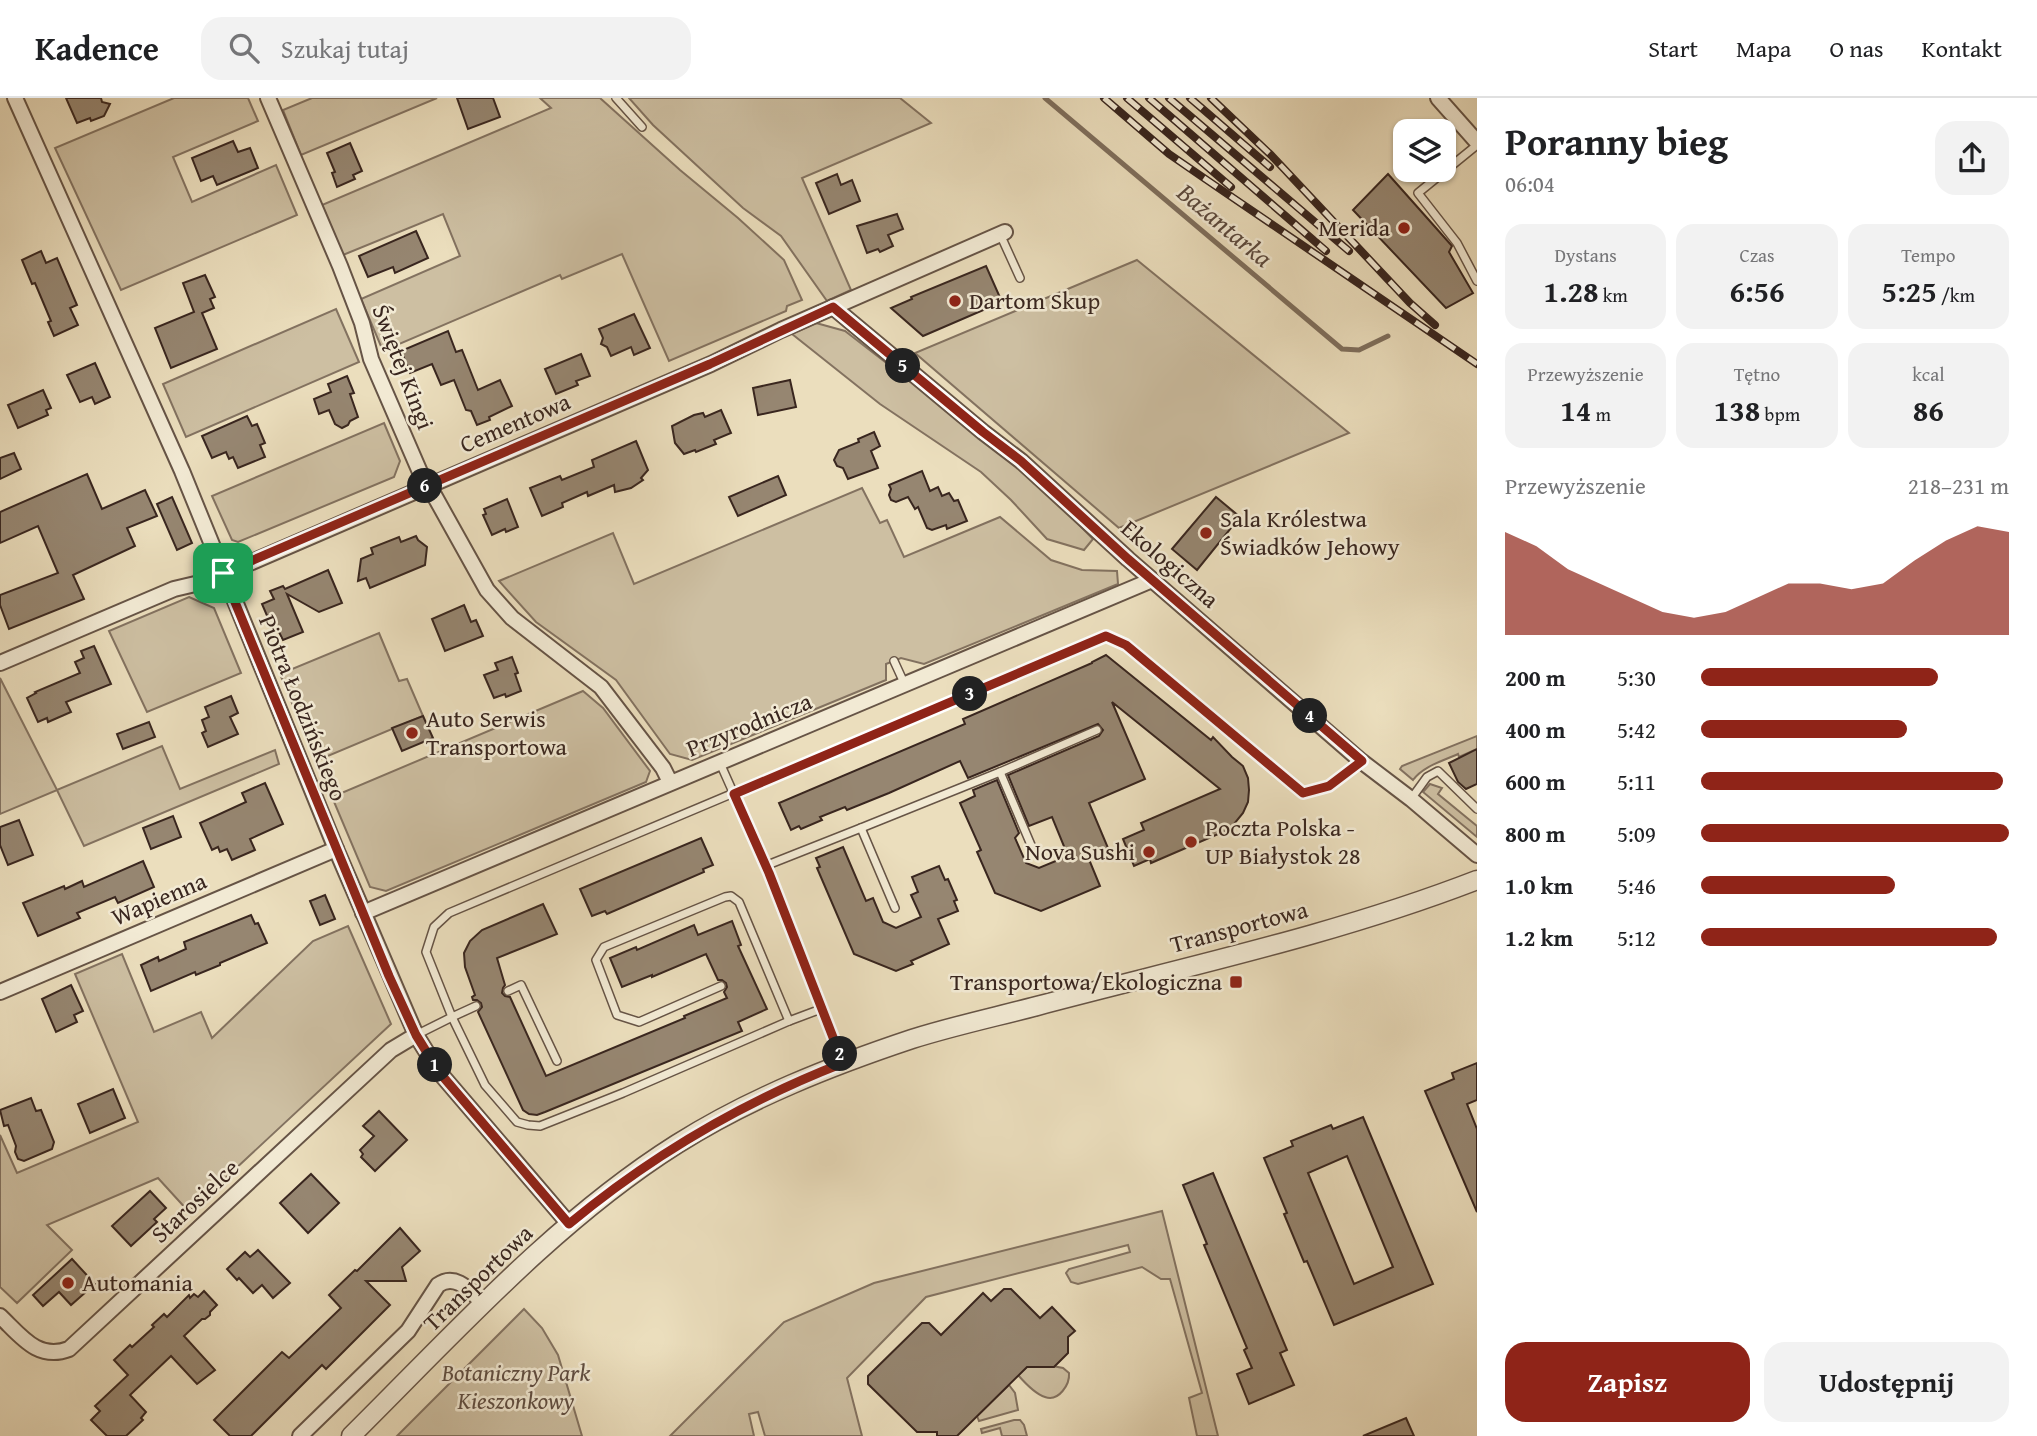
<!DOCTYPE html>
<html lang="pl">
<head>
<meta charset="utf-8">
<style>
	:root { --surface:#fff; --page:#f2f2f2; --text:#202124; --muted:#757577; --line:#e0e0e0; --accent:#8f2418 }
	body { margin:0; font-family:"Gentium Book Plus",serif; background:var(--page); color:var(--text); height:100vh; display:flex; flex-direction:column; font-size:26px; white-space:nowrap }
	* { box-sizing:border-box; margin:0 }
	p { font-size:23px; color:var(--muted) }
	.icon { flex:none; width:38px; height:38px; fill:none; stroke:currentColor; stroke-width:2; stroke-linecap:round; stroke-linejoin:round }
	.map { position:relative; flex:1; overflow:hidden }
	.details { display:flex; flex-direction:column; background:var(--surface); width:560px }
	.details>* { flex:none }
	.fabs { position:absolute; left:1393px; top:21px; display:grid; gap:14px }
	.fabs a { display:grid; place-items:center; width:63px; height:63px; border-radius:14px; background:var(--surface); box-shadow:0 2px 5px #0004; font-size:35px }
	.pin { position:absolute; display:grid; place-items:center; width:60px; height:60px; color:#fff; margin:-30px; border-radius:14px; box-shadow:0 4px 10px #0006 }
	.km { position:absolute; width:35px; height:35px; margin:-18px; border-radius:50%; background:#222; color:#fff; font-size:19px; line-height:35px; text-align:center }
	.round { display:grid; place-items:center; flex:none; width:74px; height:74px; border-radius:21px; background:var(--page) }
	.overview { display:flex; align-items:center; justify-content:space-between; height:119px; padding:0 28px }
	h1 { font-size:38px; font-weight:800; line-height:52px }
	.figures { display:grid; grid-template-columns:repeat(3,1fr); gap:10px; height:119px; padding:7px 28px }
	.figures div { display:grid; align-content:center; border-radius:18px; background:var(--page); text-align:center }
	.figures b { font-size:30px; font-weight:800 }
	.figures small { font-size:19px; font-weight:400 }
	.figures p { font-size:19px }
	.chart { height:196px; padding:14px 28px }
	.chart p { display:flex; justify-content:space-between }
	.chart svg { width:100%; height:126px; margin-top:7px; fill:var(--accent); opacity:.7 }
	.action { display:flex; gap:14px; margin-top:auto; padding:14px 28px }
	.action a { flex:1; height:80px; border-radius:21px; background:var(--accent); color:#fff; font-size:28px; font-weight:800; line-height:80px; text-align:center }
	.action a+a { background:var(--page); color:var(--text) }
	ul { padding:0 28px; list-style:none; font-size:23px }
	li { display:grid; grid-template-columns:112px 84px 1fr; align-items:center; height:52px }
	li i { height:18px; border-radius:9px; background:var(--accent) }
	header { display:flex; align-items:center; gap:42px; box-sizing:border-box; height:98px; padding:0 35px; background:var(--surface); border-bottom:2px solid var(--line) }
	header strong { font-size:33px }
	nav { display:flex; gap:38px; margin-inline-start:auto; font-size:24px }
	.search { width:490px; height:63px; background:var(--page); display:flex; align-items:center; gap:18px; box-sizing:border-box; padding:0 24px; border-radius:21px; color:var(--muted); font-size:26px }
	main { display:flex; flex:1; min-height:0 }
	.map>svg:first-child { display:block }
</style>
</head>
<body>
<header>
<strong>Kadence</strong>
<div class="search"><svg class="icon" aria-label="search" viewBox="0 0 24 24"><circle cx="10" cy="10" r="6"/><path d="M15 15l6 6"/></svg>Szukaj tutaj</div>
<nav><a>Start</a><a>Mapa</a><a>O nas</a><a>Kontakt</a></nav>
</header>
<main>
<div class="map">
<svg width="1477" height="1338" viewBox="0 0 1477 1338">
	<rect width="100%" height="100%" fill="#ebdebd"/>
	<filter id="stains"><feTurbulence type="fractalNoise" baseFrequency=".00286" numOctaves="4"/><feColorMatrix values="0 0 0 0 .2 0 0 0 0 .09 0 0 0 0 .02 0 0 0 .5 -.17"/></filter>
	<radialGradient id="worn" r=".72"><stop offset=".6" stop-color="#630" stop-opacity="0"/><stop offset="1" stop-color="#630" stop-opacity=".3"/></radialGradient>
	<g fill="#cdbfa2" stroke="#837260" stroke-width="2">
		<polygon points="174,0 248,0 258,23 173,59 192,104 276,67 297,117 121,192 55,50"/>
		<polygon points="312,0 437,0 301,57 283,12"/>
		<polygon points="540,0 600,0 680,72 738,120 784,162 802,202 787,208 786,213 669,263 622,156 562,181 560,177 383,253 361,201 460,158 443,116 343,157 322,107 551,10"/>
		<polygon points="629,0 900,0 931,25 802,80 851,192 827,203 781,138 743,110 653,27"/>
		<polygon points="1137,162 1349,335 1119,430 915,255"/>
		<polygon points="336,211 359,264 186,339 163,286"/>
		<polygon points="816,225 845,233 933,301 1042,389 1093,441 1084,452 1047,441 1011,402 981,374 880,306 792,236"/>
		<polygon points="384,325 400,363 394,379 238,444 232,442 212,398"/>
		<polygon points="862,390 880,425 887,422 904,459 1000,419 1051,462 1082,472 1117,473 1118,486 924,566 901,560 886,566 886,582 692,662 670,656 616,582 536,524 499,483 613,435 634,486"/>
		<polygon points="189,499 214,510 241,575 147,614 109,533"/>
		<polygon points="379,535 399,583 407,581 423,618 316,663 280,576"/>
		<polygon points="0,580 57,692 162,648 180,691 275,652 279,666 84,748 57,692 0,716"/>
		<polygon points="583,593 603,610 650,673 646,684 386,793 370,789 332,699"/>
		<path d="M1477,638v13l-18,8 -1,-3c-15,7 -35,12 -45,26l-13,-11 2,-3z"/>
		<polygon points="1430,686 1442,690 1438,696 1477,728 1477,739 1423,694"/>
		<polygon points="348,828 391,926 189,1114 158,1080 47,1127 72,1152 17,1205 0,1189 0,1037 17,1075 138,1024 75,876 122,856 154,934 201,914 212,940 313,843"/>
		<polygon points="1162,1113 1218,1338 1197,1338 1189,1300 1202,1295 1170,1181 1161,1181 1142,1169 1078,1186 1071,1184 1066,1175 1069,1171 1130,1154 1128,1147 926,1199 847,1280 862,1338 765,1338 758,1314 749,1316 754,1338 670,1338 784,1224 874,1185"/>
		<polygon points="524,1211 542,1230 558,1257 582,1338 397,1338"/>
		<path d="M1032,1264l31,6 6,5c1,11 -10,29 -24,24 -10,-3 -20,-14 -27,-22z"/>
		<polygon points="1009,1287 1015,1295 1018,1312 979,1323 977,1318"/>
		<polygon points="1014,1322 1020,1322 1024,1327 1027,1338 1002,1338 1000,1330 982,1335 981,1331"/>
	</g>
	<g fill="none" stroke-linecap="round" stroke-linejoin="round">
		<polyline stroke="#7f6f5d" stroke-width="5" points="1045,0 1342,251 1359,252 1388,238"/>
	</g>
	<g fill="#968671" stroke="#39261f" stroke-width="2" fill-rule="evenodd">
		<polygon points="66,0 101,0 102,4 110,6 104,18 91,23 90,20 77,25"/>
		<polygon points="457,0 493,0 500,19 468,31"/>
		<polygon points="233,43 238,54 250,50 258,70 217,87 213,78 201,83 192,60"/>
		<polygon points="350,45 362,73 353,77 355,81 337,89 332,75 335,74 327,55"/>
		<polygon points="837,76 841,87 852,82 860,103 829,116 816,85"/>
		<polygon points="1388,76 1452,148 1449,154 1473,195 1446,210 1353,112"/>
		<polygon points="897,116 903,131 888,137 893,148 880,154 878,151 867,155 857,128"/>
		<polygon points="416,133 428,160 395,175 393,169 368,179 359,158"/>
		<polygon points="41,153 46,165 57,160 77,207 70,210 78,227 54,238 48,224 51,223 35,185 32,186 22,162"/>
		<polygon points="986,168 1002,204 923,238 891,210 912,201 911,199"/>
		<polygon points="205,177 215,199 210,201 214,210 202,215 217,251 171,270 155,230 194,214 183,185"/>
		<polygon points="634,216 650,250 634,257 631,249 611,258 607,249 601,246 603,240 599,231"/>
		<polygon points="448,233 456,254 462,252 478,292 500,282 512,308 489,319 490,322 477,327 471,313 466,312 454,282 441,287 432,266 410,275 401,253"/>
		<polygon points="581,256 590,278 576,283 578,287 556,296 545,271"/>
		<polygon points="95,265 110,299 95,306 92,299 80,304 67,277"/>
		<polygon points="347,278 354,295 350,296 358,319 350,323 348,327 342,330 335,326 329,312 319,316 314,301 331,294 328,286"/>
		<polygon points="790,282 796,309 758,317 753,290"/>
		<polygon points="43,292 51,310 46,312 48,317 18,330 8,307"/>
		<polygon points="721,312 731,335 714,342 716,346 696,354 695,352 684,356 675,345 672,328 694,317 703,315 705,319"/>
		<polygon points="247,318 252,328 257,326 265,345 260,347 265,359 238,370 233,359 229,361 226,354 212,360 202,338"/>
		<polygon points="874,334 880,348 871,353 878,370 848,381 843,370 837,368 834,362 839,352 859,344 858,341"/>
		<polygon points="636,343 648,372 641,380 643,382 631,390 615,394 614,387 588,398 587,394 562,405 563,409 542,418 530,390 560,378 562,382 594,369 592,362"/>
		<polygon points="14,355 21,371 0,381 0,360"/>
		<polygon points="922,373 930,393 938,389 942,398 949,395 954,403 958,402 967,423 947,431 946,427 932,432 927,430 918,409 915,411 908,399 896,404 891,402 889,397 891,391 889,387"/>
		<polygon points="87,376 102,411 145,392 157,418 127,430 135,448 73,477 84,501 9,531 0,507 0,497 58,475 38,428 0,445 0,414"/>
		<polygon points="778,378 786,397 738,418 729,399"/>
		<polygon points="172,399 192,445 177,452 157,406"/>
		<polygon points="1216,399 1240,419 1197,472 1172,451"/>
		<polygon points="507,401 518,429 506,434 505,431 492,437 483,417 486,416 484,411"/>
		<polygon points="416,438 418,442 427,449 425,467 370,490 366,480 358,483 361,461 373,456 371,450 399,439 401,444"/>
		<polygon points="328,472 342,505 319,514 287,496 303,534 283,542 278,532 274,534 262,506 274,501 270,493 283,488 285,491"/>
		<polygon points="464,507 471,524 476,522 483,538 445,553 432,521"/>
		<polygon points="94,548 111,586 66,604 71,614 48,624 47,620 38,624 27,600 36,595 35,594 80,575 75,564 84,560 81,553"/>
		<polygon points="1106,557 1211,642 1213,639 1232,659 1243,668 1248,680 1249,692 1248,704 1243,715 1230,731 1151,765 1150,761 1134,768 1123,741 1144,732 1141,725 1220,691 1112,604 1145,681 1089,705 1108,750 1088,759 1100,788 1041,813 995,795 977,754 981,752 960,705 975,698 973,692 997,682 1019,735 1015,740 1026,765 1039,770 1068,758 1052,719 1029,728 1008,677 1099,638 1103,632 1098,626 968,680 960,663 889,695 847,712 845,709 820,719 822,722 801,731 799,728 791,732 779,705 965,626 963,621 1092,565 1092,564"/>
		<polygon points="512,559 518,575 515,576 521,593 506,599 505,596 494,600 484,577 498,572 495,565"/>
		<polygon points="231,598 238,615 230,619 238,636 208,649 202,635 206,633 202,622 209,619 205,609"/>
		<polygon points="423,618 433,640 402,653 392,630"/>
		<polygon points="149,624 155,639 123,651 117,636"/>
		<polygon points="1477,651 1477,686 1466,691 1458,684 1449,665"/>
		<polygon points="265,685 283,726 250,741 255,752 232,762 227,751 220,754 218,749 212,752 200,725 246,704 242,695"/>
		<polygon points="173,718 181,739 151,751 143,730"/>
		<polygon points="19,722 33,757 8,767 0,747 0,729"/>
		<polygon points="701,740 713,767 703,771 704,774 607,816 605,813 592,818 580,791"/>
		<polygon points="843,749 866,803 873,800 883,824 896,830 921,819 911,797 918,794 912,779 939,768 945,782 948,781 957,802 954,803 958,813 938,821 949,846 911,863 913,866 896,873 854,856 817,770 820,769 816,760"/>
		<polygon points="143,763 154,789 118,805 115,799 77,815 80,820 38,838 23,805 64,788 65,791 82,783 84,789"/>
		<polygon points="325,797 335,821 320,827 310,803"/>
		<polygon points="543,806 557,836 497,860 505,887 503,890 502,895 505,898 510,899 546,978 685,920 684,918 727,900 724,894 727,889 726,885 722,882 718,882 706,856 652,879 652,877 622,889 610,860 636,849 637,852 694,827 698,837 732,823 741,847 738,848 767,911 738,924 742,933 545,1014 537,1017 529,1016 523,1012 478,914 482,909 481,905 477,902 473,902 472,899 475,897 465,869 464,855 470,843 482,832"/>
		<polygon points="251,817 255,826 258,825 267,845 220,865 220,867 196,877 195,874 151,893 141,867 158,859 159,863 186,851 184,844"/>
		<polygon points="71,887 83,913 74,917 77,924 56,934 42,901"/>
		<polygon points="1477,965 1477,1002 1467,1006 1477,1031 1477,1114 1425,993 1454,981 1452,975"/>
		<polygon points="113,991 125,1020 90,1035 78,1006"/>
		<polygon points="31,1000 36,1013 41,1012 54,1044 52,1051 24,1063 18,1061 15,1054 16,1048 8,1027 4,1028 0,1012"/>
		<polygon points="379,1013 407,1042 375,1073 361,1059 363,1056 360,1052 374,1038 363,1028"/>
		<path d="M1363,1019l70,167 -99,41 -27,-64 -3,1 -20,-48 3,-1 -23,-55 29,-12 -2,-5 40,-16 2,4zM1347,1058l46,111 -39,17 -46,-111z"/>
		<polygon points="1213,1075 1287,1252 1280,1255 1294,1287 1249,1306 1237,1276 1252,1270 1244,1252 1247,1250 1204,1147 1207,1146 1183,1087"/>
		<polygon points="311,1076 339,1105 308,1135 280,1105"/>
		<polygon points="150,1093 166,1110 154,1121 157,1124 131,1148 112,1128"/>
		<polygon points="400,1130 420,1153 402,1169 406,1183 366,1183 390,1207 326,1271 322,1267 251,1338 230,1338 214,1322 282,1254 289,1260 341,1210 329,1197 355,1172 357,1173"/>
		<polygon points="258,1152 290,1185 273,1200 262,1187 253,1195 239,1180 237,1182 227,1171 245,1154 250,1159"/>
		<polygon points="72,1161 95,1186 71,1207 59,1194 43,1208 33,1197"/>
		<polygon points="1004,1191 1011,1191 1040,1220 1052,1209 1075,1233 1068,1239 1068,1255 1054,1269 1027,1269 957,1338 937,1338 937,1334 917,1334 868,1286 868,1278 922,1225 929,1225 941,1237 983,1195 991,1203"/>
		<polygon points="204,1193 217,1207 210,1214 210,1217 205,1221 202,1221 184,1238 215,1272 197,1286 171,1258 130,1297 146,1314 141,1320 143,1322 126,1338 107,1338 91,1322 100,1313 95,1308 128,1277 114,1262 130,1247 132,1249 154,1229 152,1227 164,1216 167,1219 189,1197 190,1200 194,1196 198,1199"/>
		<polygon points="1406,1320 1414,1338 1363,1338"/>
	</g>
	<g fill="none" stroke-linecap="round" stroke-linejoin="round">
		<defs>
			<g id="service">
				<polyline points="616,0 642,29"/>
				<polyline points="1477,47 1418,95 1457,145 1477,183"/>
				<polyline points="1000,136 1020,180"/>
				<polyline points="894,563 905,587"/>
				<polyline points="720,665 769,775 843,964"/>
				<polyline points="1000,674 1097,632"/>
				<polyline points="1411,701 1427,679 1438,673 1477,711"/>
				<polyline points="861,730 1000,674 1031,747"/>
				<polyline points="765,768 861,730 895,810"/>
				<polyline points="721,888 639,924 617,917 596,862 604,849 725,799 731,798 739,804 789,923 821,911"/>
				<polyline points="508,893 521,887 557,963"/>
				<polyline points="476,908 452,919 485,987 517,1024 528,1027 540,1028 623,995 789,923"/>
				<polyline points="416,937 452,919 426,854 434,829 449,815 1106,538 1127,546 1303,695 1329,688 1361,663"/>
			</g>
			<g id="minor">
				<polyline points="15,0 182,373 336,751 416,937 439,974 569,1126"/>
				<polyline points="268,0 340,168 362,225 371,261 426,388 434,397 487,492 512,520 601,589 663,670 670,684"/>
				<polyline points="1438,0 1477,44"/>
				<polyline points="833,209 983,334 1021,363 1128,461 1361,663 1411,701 1477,757"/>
				<polyline points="0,565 174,491 208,483 711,266 781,232 1005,134"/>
				<polyline points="363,815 1152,482"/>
				<polyline points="0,894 336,751"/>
				<path d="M0,1218c21,20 38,45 69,33l322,-299 25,-15"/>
				<path d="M300,1338l108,-105 30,-46c18,-13 33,7 46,19"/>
			</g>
			<path id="tertiary" d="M351,1338c102,-101 204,-215 326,-292 73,-46 154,-78 235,-105 41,-13 83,-22 125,-33 147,-39 298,-71 440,-126"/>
		</defs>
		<use href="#service" stroke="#665446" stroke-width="10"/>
		<use href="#minor" stroke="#665446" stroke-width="18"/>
		<use href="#tertiary" stroke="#665446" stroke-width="21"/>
		<use href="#service" stroke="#f2ead4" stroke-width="7"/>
		<use href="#minor" stroke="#f2ead4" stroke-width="14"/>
		<use href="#tertiary" stroke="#f2ead4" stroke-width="18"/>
		<defs>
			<g id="rail">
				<polyline points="1104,0 1169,56 1201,78 1477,266"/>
				<polyline points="1127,0 1231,89"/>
				<polyline points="1149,0 1326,153"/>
				<polyline points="1169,0 1349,153"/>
				<polyline points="1190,0 1270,69"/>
				<polyline points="1211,0 1271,57 1410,205 1435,227"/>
			</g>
		</defs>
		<use href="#rail" stroke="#39261f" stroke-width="8"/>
		<use href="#rail" stroke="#f2ead4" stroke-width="5" stroke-dasharray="16" stroke-linecap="butt"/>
	</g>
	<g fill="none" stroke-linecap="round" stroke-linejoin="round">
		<defs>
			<path id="route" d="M833,209l150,125 38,29 107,98 234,202 -33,25 -26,7 -177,-148 -20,-9 -372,158 35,79 74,190c-100,39 -191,92 -274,161l-130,-152 -23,-37 -27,-59 -166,-403 487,-209z"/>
		</defs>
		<use href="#route" stroke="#fff" stroke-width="14"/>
		<use href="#route" stroke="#8f2418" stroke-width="9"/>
	</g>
	<g fill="#8f2418" stroke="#f2ead4" stroke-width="2.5">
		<circle cx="1404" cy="130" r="7"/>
		<circle cx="955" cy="203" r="7"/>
		<circle cx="1206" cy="435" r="7"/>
		<circle cx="412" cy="635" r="7"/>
		<circle cx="1191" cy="744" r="7"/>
		<circle cx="1149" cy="754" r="7"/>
		<rect x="1229" y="877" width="14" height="14" rx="3.5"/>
		<circle cx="68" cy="1185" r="7"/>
	</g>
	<g text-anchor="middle" stroke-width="5" stroke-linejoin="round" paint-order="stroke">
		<g font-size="24" fill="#39261f" stroke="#f2ead4" text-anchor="start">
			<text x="1390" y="138" text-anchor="end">Merida</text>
			<text x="969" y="211">Dartom Skup</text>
			<text x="1220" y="429">Sala Królestwa<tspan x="1220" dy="28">Świadków Jehowy</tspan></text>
			<text x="426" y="629">Auto Serwis<tspan x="426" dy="28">Transportowa</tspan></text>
			<text x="1205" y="738">Poczta Polska -<tspan x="1205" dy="28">UP Białystok 28</tspan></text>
			<text x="1135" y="762" text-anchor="end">Nova Sushi</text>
			<text x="1222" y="892" text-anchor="end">Transportowa/Ekologiczna</text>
			<text x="82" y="1193">Automania</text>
		</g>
		<g font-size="24" fill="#39261f" stroke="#f2ead4">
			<text transform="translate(403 269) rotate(69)" y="8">Świętej Kingi</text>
			<text transform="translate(515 325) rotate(-23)" y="8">Cementowa</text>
			<text transform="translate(1170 466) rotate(41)" y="8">Ekologiczna</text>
			<text transform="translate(303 610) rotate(68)" y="8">Piotra Łodzińskiego</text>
			<text transform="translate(749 627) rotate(-22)" y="8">Przyrodnicza</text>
			<text transform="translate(159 801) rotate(-23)" y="8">Wapienna</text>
			<text transform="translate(1239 829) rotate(-15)" y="8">Transportowa</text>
			<text transform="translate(195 1103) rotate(-43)" y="8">Starosielce</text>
			<text transform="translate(478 1180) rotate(-44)" y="8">Transportowa</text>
		</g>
		<g font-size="24" font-style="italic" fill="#5e4c40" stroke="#f2ead4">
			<text x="516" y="1283">Botaniczny Park<tspan x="516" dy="28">Kieszonkowy</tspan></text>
		</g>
		<g font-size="26" font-style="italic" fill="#5c4a3e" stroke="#f2ead4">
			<text transform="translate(1225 127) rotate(40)" y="9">Bażantarka</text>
		</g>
	</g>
	<rect width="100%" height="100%" filter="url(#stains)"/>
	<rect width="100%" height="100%" fill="url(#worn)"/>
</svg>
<div class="fabs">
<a><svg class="icon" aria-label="layers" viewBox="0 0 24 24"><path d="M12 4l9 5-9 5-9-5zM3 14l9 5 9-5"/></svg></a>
</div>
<div class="pin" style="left:223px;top:475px;background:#1e9e55"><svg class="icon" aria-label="arrive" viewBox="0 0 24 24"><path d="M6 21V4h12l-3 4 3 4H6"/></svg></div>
<b class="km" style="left:435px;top:967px">1</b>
<b class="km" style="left:840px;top:956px">2</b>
<b class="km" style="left:970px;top:596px">3</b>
<b class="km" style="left:1310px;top:618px">4</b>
<b class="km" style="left:903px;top:268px">5</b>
<b class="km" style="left:425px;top:388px">6</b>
</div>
<section class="details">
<div class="overview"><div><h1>Poranny bieg</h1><p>06:04</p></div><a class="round"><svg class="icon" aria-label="share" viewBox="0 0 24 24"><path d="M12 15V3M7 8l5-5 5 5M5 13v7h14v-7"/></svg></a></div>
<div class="figures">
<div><p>Dystans</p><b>1.28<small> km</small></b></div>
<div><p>Czas</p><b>6:56</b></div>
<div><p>Tempo</p><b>5:25<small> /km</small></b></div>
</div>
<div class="figures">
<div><p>Przewyższenie</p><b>14<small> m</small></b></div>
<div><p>Tętno</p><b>138<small> bpm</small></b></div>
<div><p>kcal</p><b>86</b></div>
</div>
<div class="chart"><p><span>Przewyższenie</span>218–231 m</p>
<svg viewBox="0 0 160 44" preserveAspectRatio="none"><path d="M0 44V8L10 13L20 21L30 26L40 31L50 36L60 38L70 36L80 31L90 26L100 26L110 28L120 26L130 18L140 11L150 6L160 8V44z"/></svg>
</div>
<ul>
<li><b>200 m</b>5:30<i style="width:77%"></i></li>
<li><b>400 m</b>5:42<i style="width:67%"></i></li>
<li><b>600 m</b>5:11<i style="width:98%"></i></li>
<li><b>800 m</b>5:09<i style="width:100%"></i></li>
<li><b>1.0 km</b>5:46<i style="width:63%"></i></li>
<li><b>1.2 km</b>5:12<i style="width:96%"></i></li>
</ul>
<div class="action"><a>Zapisz</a><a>Udostępnij</a></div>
</section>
</main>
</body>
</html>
